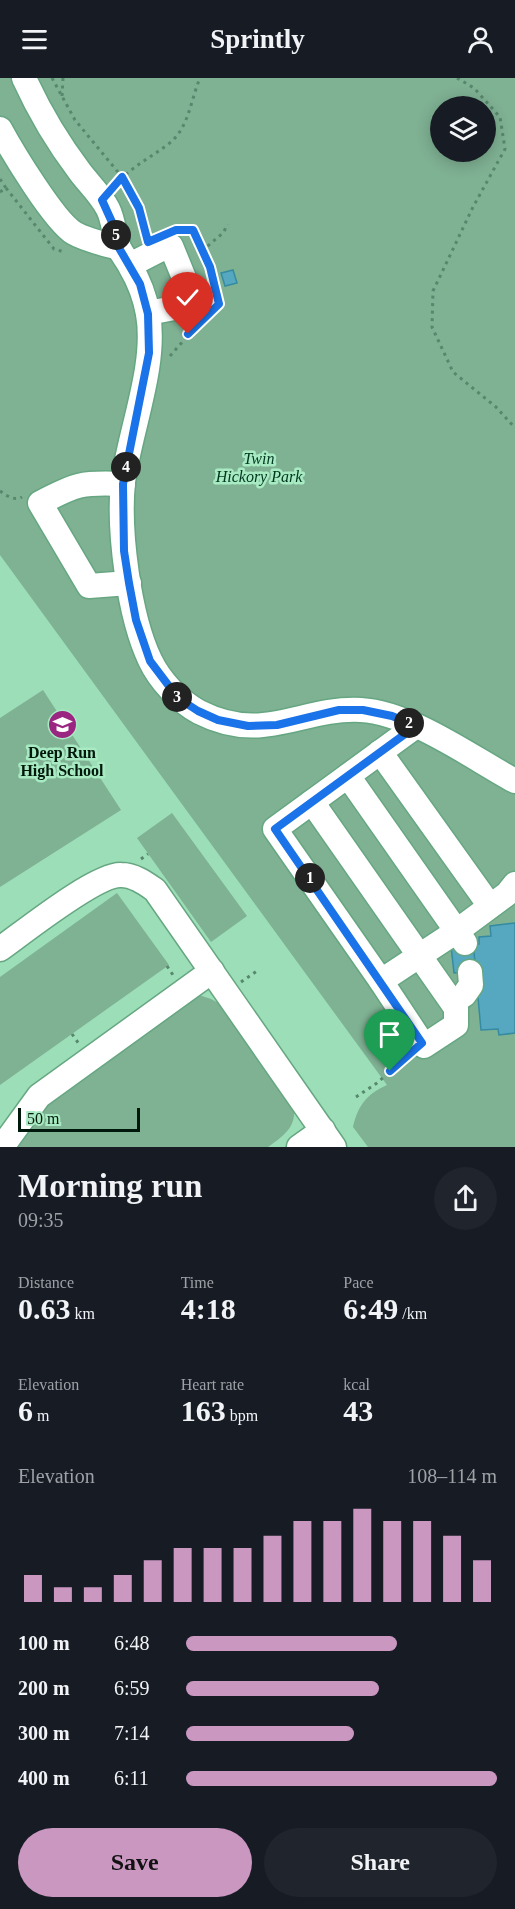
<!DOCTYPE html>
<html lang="en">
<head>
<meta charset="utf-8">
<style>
	:root { --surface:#171b24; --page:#20242c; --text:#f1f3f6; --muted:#9ea1a6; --accent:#ca97c1 }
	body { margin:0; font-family:Georgia,serif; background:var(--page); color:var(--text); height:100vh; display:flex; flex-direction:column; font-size:22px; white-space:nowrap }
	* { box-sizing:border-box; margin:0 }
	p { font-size:20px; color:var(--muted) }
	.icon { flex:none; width:33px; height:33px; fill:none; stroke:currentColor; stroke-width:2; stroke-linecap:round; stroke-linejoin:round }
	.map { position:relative; height:1069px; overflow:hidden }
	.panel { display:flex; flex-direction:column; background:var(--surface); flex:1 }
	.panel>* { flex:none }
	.fabs { position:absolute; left:430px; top:18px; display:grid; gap:12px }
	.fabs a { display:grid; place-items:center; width:66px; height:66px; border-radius:50%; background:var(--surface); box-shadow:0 3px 15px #0003; font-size:30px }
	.scale { position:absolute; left:18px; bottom:15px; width:122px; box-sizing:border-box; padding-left:6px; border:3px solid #00180b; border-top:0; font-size:16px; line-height:21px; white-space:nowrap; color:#00180b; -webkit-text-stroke:4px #a8ebc3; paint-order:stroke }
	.pin { position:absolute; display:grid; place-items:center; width:51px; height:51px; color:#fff; margin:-62px -26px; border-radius:50% 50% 50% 0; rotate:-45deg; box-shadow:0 0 6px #0007 }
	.pin .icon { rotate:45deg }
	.km { position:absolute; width:30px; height:30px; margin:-15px; border-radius:50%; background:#222; color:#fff; font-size:16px; line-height:30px; text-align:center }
	.round { display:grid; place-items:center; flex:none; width:63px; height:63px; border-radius:32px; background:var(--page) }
	.head { display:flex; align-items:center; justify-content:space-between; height:102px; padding:0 18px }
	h1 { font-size:33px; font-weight:600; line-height:45px }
	.figures { display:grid; grid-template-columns:repeat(3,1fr); gap:9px; height:102px; padding:6px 18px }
	.figures div { display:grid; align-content:center }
	.figures b { font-size:30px; font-weight:600 }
	.figures small { font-size:16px; font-weight:400 }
	.figures p { font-size:16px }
	.chart { height:168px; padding:12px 18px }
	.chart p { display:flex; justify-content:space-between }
	.chart svg { width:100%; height:108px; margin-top:6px; stroke:var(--accent); stroke-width:6 }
	.primary-button { display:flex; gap:12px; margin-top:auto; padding:12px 18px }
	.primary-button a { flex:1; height:69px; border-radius:36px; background:var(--accent); color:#111; font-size:24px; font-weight:600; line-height:69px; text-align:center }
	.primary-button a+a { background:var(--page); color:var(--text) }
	ul { padding:0 18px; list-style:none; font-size:20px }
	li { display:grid; grid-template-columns:96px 72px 1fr; align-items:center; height:45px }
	li i { height:15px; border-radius:8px; background:var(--accent) }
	header { display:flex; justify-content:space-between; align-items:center; height:78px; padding:0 18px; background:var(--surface); font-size:27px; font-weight:600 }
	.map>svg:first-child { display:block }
</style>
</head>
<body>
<header><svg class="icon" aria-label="menu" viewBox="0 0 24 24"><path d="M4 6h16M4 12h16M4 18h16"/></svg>Sprintly<svg class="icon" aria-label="person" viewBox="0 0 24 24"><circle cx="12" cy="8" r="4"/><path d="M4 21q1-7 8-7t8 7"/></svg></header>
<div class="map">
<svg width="515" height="1069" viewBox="0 0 515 1069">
	<rect width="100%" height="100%" fill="#9bdeb7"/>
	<g fill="#7fb193" fill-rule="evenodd">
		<path d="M0,0h515v1069h-147l-15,-20c5,-22 14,-33 34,-42l-387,-530zM441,28h45v46h-45z"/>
		<polygon points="43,612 121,732 0,809 0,640"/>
		<polygon points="172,735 247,838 211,864 137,760"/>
		<polygon points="117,815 169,887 0,1007 0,899"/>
		<path d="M199,917l12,4 11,6 72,103c2,20 -11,28 -26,39h-258l27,-39z"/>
	</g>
	<g fill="#55a8bf" stroke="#358ba1" stroke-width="1.5">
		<polygon points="233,192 237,205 225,208 221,195"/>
		<polygon points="515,845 515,955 499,957 498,951 481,952 473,866 479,866 479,859 491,858 490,848"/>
		<polygon points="473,866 476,893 454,895 451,868"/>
	</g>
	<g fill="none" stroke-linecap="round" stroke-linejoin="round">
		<defs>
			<g id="minor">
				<path d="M24,0c15,33 34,65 56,94 9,12 21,23 28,37 6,12 6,27 11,39 3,6 8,12 11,18 9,15 15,31 18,48 9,51 -18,116 -25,168 -5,49 6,134 27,178 10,21 29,41 49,52 65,33 101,-5 162,-2 50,3 110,47 154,71"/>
				<path d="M0,51c12,22 54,92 74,104 12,7 30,11 45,15"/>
				<polyline points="130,187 165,169 171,168 191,217 190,227 148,235"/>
				<path d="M123,406c-41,-2 -47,0 -83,19l49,83 40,-3"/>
				<polyline points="416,648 275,751 381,903 457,853 507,816 515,806"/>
				<polyline points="380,674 490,828"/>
				<polyline points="348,698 465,865"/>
				<polyline points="312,724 456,930 456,947 424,968 381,903"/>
				<path d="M0,871c24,-17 96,-75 121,-74 13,0 24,8 34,15l179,257"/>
				<polyline points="453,924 464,917 471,907 470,894"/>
				<polyline points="2,1069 39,1018 212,893"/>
				<polyline points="299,1069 323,1052"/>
			</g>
		</defs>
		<use href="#minor" stroke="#66a782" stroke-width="27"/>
		<g stroke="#57876c" stroke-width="3" stroke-dasharray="3 4.5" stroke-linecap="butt">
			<polyline points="52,0 75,42 122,99 139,130 147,158"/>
			<polyline points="457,0 474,10 500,39 505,71 473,129 433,213 432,249 453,294 496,329 515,350"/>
			<polyline points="62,18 63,0"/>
			<polyline points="0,101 6,110 0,114"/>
			<path d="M115,107c17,-19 37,-28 56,-43 18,-16 20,-43 29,-64"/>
			<polyline points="6,110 54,171 64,174"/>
			<polyline points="182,151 193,152 210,189 219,226 208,237"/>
			<polyline points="202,173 224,154 227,146"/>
			<polyline points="170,278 199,245"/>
			<path d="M0,413c7,5 14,10 22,6"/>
			<polyline points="141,781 148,776"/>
			<polyline points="167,888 173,897"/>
			<polyline points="241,904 257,893"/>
			<polyline points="72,956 79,966"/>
			<polyline points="356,1019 377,1005 408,977"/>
		</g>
		<use href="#minor" stroke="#fff" stroke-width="24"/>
	</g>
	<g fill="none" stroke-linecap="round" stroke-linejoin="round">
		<defs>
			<polyline id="route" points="188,256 219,226 210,189 193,152 176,152 148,164 139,130 122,99 102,122 116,153 119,170 140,206 148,236 149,275 123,406 124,473 129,505 136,542 150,583 178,620 198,633 218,642 248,648 277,647 339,632 363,632 392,638 416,648 275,751 422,965 390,993"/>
		</defs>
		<use href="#route" stroke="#fff" stroke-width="12"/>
		<use href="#route" stroke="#1a73e8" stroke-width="8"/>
	</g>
	<defs>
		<symbol id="school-disc" viewBox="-11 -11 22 22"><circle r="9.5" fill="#9a2681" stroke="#a8ebc3"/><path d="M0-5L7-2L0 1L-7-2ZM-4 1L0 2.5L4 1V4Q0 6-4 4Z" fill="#fff"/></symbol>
	</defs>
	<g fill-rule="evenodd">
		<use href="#school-disc" x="46" y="630" width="33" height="33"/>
	</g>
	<g text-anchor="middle" stroke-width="5" stroke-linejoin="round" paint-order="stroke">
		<g font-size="16" font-style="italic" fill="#00361e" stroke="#a8ebc3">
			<text x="259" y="386">Twin<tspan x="259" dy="18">Hickory Park</tspan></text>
		</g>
		<g font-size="16" font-weight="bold" fill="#00180b" stroke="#a8ebc3">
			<text x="62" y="680">Deep Run<tspan x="62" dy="18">High School</tspan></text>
		</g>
	</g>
</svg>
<div class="fabs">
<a><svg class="icon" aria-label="layers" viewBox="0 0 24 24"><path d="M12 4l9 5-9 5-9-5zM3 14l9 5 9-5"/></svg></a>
</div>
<div class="scale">50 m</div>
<div class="pin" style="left:390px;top:993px;background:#1e9e55"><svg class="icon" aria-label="arrive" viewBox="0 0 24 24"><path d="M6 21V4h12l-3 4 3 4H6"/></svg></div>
<div class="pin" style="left:188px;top:256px;background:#d93025"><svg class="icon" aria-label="check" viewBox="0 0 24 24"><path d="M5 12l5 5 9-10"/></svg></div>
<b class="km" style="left:310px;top:800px">1</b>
<b class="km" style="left:409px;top:645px">2</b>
<b class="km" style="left:177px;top:619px">3</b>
<b class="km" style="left:126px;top:389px">4</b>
<b class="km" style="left:116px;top:157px">5</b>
</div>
<section class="panel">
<div class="head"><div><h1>Morning run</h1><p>09:35</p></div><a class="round"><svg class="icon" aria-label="share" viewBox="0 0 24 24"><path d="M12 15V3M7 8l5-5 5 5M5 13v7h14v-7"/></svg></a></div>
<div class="figures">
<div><p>Distance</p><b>0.63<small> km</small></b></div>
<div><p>Time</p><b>4:18</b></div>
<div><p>Pace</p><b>6:49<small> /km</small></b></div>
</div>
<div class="figures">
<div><p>Elevation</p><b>6<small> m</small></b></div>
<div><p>Heart rate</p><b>163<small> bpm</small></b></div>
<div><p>kcal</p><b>43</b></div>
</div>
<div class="chart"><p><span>Elevation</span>108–114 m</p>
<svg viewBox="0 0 160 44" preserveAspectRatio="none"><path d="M5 44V33M15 44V38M25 44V38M35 44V33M45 44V27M55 44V22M65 44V22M75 44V22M85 44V17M95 44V11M105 44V11M115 44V6M125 44V11M135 44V11M145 44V17M155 44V27"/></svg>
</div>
<ul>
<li><b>100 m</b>6:48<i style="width:68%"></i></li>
<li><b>200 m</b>6:59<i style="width:62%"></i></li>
<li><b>300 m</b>7:14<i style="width:54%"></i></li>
<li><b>400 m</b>6:11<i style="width:100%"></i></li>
</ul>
<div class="primary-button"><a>Save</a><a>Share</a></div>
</section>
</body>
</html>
